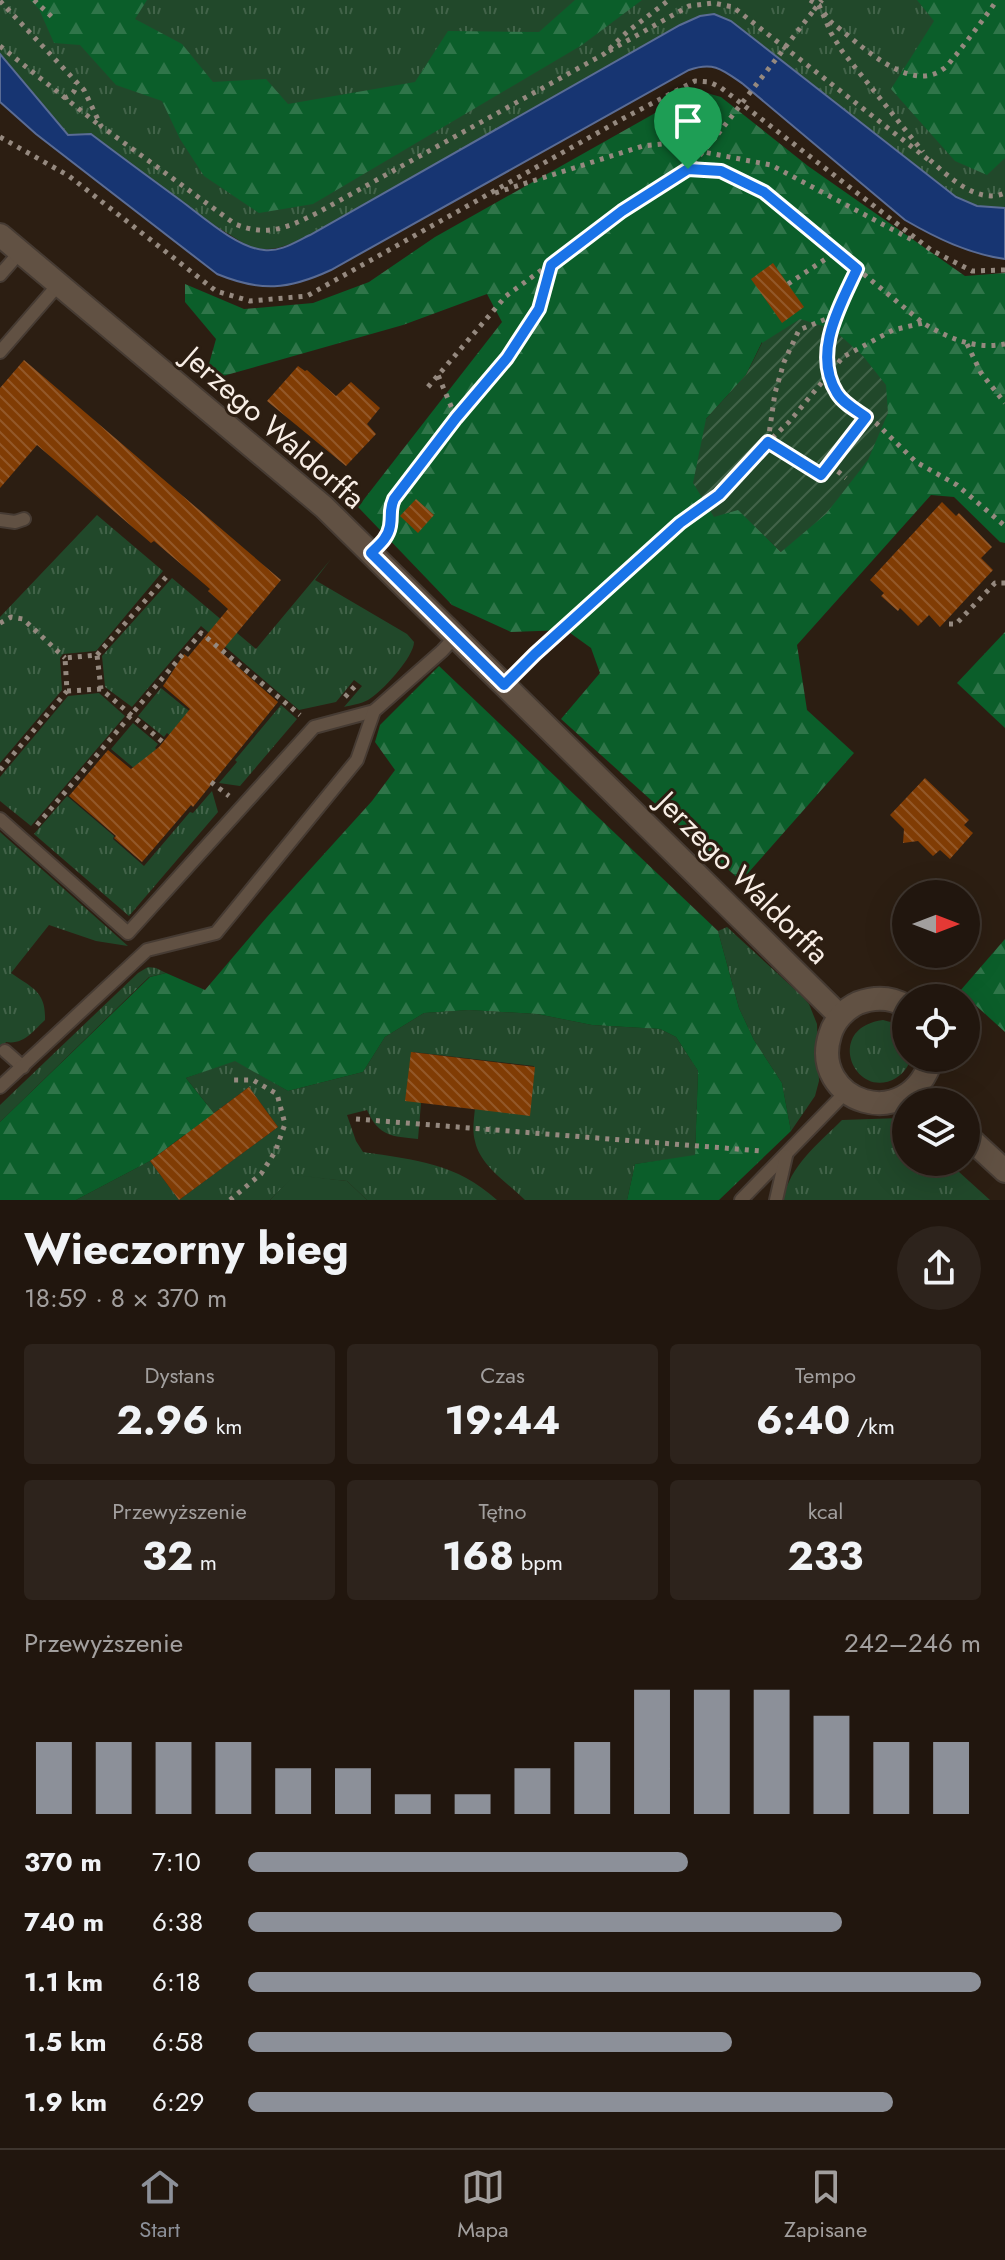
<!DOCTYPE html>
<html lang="pl">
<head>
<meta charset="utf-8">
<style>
	:root { --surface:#21160e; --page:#2d231c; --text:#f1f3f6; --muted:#a29f9e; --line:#3e352e; --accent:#8c9099 }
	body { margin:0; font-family:Jost,sans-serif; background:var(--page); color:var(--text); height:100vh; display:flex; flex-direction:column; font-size:30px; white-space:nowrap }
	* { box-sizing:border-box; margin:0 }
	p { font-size:26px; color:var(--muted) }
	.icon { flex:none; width:44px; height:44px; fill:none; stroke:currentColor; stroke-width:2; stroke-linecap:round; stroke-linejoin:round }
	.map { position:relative; height:1200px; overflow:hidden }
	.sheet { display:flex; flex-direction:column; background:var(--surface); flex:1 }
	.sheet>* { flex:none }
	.needle { width:52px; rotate:90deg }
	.tools { position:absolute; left:892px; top:880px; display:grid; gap:16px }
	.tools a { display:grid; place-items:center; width:88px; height:88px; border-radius:50%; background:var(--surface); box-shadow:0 8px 32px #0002,0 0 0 2px var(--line); font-size:40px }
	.pin { position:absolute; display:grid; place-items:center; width:68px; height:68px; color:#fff; margin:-82px -34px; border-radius:50% 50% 50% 0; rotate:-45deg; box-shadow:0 0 8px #0007 }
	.pin .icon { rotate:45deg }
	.round { display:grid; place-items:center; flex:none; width:84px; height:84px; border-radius:42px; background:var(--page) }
	.headline { display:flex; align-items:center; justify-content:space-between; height:136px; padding:0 24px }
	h1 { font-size:44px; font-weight:700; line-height:60px }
	.stats { display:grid; grid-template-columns:repeat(3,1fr); gap:12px; height:136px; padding:8px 24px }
	.stats div { display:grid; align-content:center; border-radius:8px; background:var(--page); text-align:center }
	.stats b { font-size:40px; font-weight:700 }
	.stats small { font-size:22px; font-weight:400 }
	.stats p { font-size:22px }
	.chart { height:224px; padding:16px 24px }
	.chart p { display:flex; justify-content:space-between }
	.chart svg { width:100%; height:144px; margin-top:8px; stroke:var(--accent); stroke-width:6 }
	ul { padding:0 24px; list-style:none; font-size:26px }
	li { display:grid; grid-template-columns:128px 96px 1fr; align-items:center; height:60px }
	li i { height:20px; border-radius:10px; background:var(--accent) }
	.menu { display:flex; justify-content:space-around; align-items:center; height:112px; border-top:2px solid var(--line); background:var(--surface); font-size:22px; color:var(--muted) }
	.menu a { display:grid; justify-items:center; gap:4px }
	.menu .current { color:var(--accent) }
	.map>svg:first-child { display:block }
</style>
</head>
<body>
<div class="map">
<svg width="1005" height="1200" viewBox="0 0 1005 1200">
	<defs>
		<pattern id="grass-tufts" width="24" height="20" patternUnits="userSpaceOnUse" patternTransform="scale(2)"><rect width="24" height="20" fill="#21482a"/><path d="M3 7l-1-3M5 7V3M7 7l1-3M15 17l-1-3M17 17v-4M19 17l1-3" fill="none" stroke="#426349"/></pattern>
		<pattern id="forest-firs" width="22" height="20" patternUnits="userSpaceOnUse" patternTransform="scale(2)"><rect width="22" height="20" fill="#0b5e2a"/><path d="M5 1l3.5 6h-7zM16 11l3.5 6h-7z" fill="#2f7549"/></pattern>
		<pattern id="garden-furrows" width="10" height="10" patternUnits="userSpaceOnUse" patternTransform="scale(2)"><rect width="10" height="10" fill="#21482a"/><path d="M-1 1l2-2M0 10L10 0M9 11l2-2" fill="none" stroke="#426349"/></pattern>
		<pattern id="building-back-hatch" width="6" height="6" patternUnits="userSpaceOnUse" patternTransform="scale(2)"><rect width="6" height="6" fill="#803c04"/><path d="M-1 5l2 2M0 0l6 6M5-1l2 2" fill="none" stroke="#935829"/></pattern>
	</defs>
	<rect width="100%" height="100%" fill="#2c1e12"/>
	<g fill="url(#grass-tufts)">
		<path d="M0,0h1005v208l-28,-2 -21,-9 -225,-176c-19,-8 -33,-4 -51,4l-370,210c-22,10 -37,19 -62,11l-180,-111 -68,-81z"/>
		<polygon points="97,515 163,571 96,651 63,654 60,658 62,690 0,763 0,617"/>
		<path d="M331,559l-16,21 92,54 7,8c0,15 -33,51 -46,58 -7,4 -17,5 -24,7l18,-21 -8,-6 -18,22 -37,8 -98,-84 -69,81 -27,-20 -3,-31 70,-78 84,71z"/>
		<polygon points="161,688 199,719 177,741 167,733 164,737 138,716"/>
		<polygon points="99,693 125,716 31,826 0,801 0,777 68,696"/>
		<polygon points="281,705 297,719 240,786 219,783 237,762 235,760"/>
		<polygon points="133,723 158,744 155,748 164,755 148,780 111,749"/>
		<polygon points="212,791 218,812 129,916 34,834 67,796 114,836 113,839 144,866 190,812 193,813"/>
		<path d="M0,832l128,114 -32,-5 -47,-16 -38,48c21,15 35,18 34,47 -12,11 -21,25 -39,22l-6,9z"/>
		<polygon points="727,927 802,996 809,1004 817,1024 819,1081 815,1096 791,1131 782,1083 754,1040 739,1008 718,931"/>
		<polygon points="148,967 156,968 166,973 149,977 0,1122 0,1105 138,973"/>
		<path d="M469,1010l68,4 55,11 68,4 16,8 22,34 -3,85 -60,8 -8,36h-102c-17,-17 -45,-34 -50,-59 -3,-10 -1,-22 0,-33l54,6 5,-48 -121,-14 8,51 -3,36c-26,-3 -39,-2 -51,-29l-20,5 9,26 7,11c53,8 93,11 134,48h-130l-20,-19 -53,-5 -24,24h-91l99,-73 -29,-40 -35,26 -28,-35 49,-18 53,31 75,-19 22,-35 39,-24z"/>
		<path d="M883,1020l11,3 10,7 2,28h5c-3,9 -7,15 -15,20 -41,24 -73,-50 -13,-58z"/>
		<path d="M901,1118h5v44h42l42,38h-207c7,-35 35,-56 59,-80z"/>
		<polygon points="150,1161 179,1200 76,1200"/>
	</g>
	<g fill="url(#forest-firs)" fill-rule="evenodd">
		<polygon points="30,0 147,0 135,19 182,44 213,82 266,79 288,104 415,82 448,31 539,32 575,0 642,0 582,45 313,204 259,213 204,176 180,139 162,101 116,85 80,45 54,43 39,9"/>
		<polygon points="917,0 1005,0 1005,158 987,175 955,161 891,89 934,21"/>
		<path d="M696,90l25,7 87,69 157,110 40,-3v270l-5,-1 -46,-45 -23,-2 -134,150 10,65 47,43 -113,128 -180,-162 39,-46 -9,-25 -25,-18 -55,2 -59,-27 -94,-98 144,-185 -15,-28 -84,31 -180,51 -14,-12 7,-25 -31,-37v-18l59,25 69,-6 56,-21 66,-45zM762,342l19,210 -43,-43 -32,-90 40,-44z"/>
		<polygon points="1005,632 1005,728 957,683"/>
		<polygon points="439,666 718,931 739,1008 754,1040 782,1083 791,1131 719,1200 627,1200 635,1164 695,1155 698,1071 676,1037 660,1029 592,1025 537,1014 469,1010 424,1013 385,1037 363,1072 288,1091 235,1061 186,1078 217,1117 183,1136 150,1161 76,1200 0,1200 0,1122 150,977 166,973 205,990 267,917 372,801 395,770 375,742 380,725"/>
		<polygon points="1005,939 1005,1032 960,991"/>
	</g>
	<polygon fill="url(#garden-furrows)" points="800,319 833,329 863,356 886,385 888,413 868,460 826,514 781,552 738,510 714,517 693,483 706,419 746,375 762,343"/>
	<polygon fill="#21482a" points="294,1175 347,1181 367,1200 270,1200"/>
	<path fill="#173572" stroke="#5a6c95" stroke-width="2" d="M714,14l17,7 225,176 21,9 28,2v51c-36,-5 -69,-21 -100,-39l-162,-136c-20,-14 -29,-23 -54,-14l-358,200c-43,20 -70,22 -114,4l-181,-140 -36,-32v-48l68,81 23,-1c29,22 59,44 89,66 22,16 57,48 84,50 17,2 31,-8 46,-15l370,-210 20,-9z"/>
	<g fill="url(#building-back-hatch)">
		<polygon points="773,263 804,307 782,323 751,279"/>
		<polygon points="24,360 281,580 221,652 278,702 193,807 191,805 142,862 114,838 116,836 69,796 108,750 131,769 159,747 190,709 163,686 184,654 188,657 228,609 208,591 210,589 154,541 151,543 37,445 0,488 0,388"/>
		<polygon points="298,366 305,371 307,370 336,396 351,382 380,408 367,424 376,434 346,466 267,401"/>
		<polygon points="416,499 434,515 418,533 400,516"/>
		<polygon points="942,502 956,516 959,513 992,547 981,558 993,570 940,627 929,615 918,626 900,608 898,611 881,596 884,593 870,580"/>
		<polygon points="925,778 969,820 964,825 973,833 950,859 940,850 933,856 918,841 903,843 904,829 890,815"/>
		<polygon points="411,1052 535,1067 530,1116 405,1101"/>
		<polygon points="249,1087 278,1127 179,1200 150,1161"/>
	</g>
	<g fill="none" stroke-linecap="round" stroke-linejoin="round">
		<defs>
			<g id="service">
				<polyline points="0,275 20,252"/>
				<polyline points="0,352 58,285"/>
				<polyline points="0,520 15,522 24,519"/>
				<polyline points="0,819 128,933 314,727 374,711"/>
				<polyline points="5,1051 23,1067"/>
				<polyline points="0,1087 147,950 216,933 357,760 374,711 442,651 455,637"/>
				<polyline points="741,1200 846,1092"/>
				<polyline points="776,1200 786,1156"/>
			</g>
			<g id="minor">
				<polyline points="0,235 324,507 840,1016"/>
				<path d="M906,1006c-15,-9 -32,-9 -48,-3 -13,6 -24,18 -28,32 -21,66 78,102 102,23"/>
				<polyline points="966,1135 1005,1171"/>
			</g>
		</defs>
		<use href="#service" stroke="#463b33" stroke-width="16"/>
		<use href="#minor" stroke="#463b33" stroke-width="26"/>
		<g stroke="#95897f" stroke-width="5" stroke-dasharray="4 6" stroke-linecap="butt">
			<polyline points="34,0 53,18"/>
			<polyline points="810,0 819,5 831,33 842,51 923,152"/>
			<path d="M0,1l84,89 17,36 134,98c32,13 52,4 82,-11l287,-159 23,-22 42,-32"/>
			<polyline points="814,10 822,0"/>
			<path d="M824,13l7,9c27,20 78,73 112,47 5,-3 9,-10 13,-14 14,-18 28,-36 41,-55"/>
			<polyline points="0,46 99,125"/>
			<polyline points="609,51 689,6 713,3 733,7 930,161"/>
			<path d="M64,98c8,-3 12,-6 12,-15"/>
			<polyline points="0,137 69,176 216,291 250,301 307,296 624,118 695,81 709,82 720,87 931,250 972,271 1005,270"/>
			<path d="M930,160c19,17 48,45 75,33"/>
			<path d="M688,169l33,2 43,21 159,131c25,15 52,27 82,21"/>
			<polyline points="495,193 643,146 662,144 771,165 916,242"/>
			<polyline points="788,284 836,252"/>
			<polyline points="836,315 827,346 829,376 838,395 876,423 916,462 957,485 1005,526"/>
			<polyline points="967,344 981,373 1005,403"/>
			<polyline points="428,387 506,296 622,211 688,169 718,134"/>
			<polyline points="456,418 507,358 539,309 551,265"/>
			<polyline points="768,441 775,393 784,362 799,330 836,315 857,269"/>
			<polyline points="768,443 821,475 866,417"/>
			<polyline points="830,465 846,478"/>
			<path d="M386,534c5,-12 3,-23 8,-35l62,-81 -18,-43"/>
			<polyline points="0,623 11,617 23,619 65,658"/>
			<polyline points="949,624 956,624 995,583 1005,583"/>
			<polyline points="97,655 168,575"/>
			<polyline points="522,667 680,523 719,495 768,442 789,422 843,357 893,330 923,323"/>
			<polyline points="101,689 67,691 65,658 97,655 101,689 165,744"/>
			<polyline points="345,697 358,683"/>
			<polyline points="0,770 67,691"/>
			<polyline points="211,782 229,796"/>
			<polyline points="37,825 201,633 300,715"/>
			<polyline points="356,1119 762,1151"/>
			<polyline points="230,1200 261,1174 275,1152 285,1124 277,1094 253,1080 232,1080"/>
		</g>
		<use href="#service" stroke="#615143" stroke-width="12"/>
		<use href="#minor" stroke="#615143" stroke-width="22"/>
		<polyline stroke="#95897f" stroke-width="5" stroke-dasharray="4 6" stroke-linecap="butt" points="718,134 814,10"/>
	</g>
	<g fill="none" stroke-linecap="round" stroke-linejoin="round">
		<defs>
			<path id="route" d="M688,169l33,2 43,21 93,77c-17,37 -45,84 -20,124 6,10 19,17 29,24l-45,58 -53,-33 -49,53 -39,28 -145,131 -31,31 -133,-132c8,-8 17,-15 19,-27 2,-12 -1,-16 4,-27l62,-81 51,-60 32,-49 12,-44 71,-54z"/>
		</defs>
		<use href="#route" stroke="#fff" stroke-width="16"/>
		<use href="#route" stroke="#1a73e8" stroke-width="10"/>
	</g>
	<g text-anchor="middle" stroke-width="6" stroke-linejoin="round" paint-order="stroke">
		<g font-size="30" fill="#f8eee6" stroke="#2c1e12">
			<text transform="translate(274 428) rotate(41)" y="10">Jerzego Waldorffa</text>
			<text transform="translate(743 878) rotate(45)" y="10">Jerzego Waldorffa</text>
		</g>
	</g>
</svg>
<div class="tools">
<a><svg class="needle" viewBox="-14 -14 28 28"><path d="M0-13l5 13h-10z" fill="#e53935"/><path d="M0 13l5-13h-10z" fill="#a29f9e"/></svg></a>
<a><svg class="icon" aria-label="locate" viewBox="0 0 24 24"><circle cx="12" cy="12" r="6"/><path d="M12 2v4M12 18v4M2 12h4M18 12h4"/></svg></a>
<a><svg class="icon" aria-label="layers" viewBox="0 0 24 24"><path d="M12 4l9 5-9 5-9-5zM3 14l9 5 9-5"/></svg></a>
</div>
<div class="pin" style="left:688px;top:169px;background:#1e9e55"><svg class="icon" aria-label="arrive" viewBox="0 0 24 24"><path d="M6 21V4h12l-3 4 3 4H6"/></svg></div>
</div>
<section class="sheet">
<div class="headline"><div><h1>Wieczorny bieg</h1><p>18:59 · 8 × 370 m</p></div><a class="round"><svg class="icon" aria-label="share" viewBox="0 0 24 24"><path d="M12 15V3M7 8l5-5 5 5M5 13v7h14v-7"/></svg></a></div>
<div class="stats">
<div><p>Dystans</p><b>2.96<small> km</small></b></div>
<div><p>Czas</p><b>19:44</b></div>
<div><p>Tempo</p><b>6:40<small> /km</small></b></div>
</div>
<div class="stats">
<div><p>Przewyższenie</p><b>32<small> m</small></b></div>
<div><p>Tętno</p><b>168<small> bpm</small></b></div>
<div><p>kcal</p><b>233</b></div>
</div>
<div class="chart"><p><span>Przewyższenie</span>242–246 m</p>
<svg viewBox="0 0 160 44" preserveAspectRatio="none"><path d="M5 44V22M15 44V22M25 44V22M35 44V22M45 44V30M55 44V30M65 44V38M75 44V38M85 44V30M95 44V22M105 44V6M115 44V6M125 44V6M135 44V14M145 44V22M155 44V22"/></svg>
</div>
<ul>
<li><b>370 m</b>7:10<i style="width:60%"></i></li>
<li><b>740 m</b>6:38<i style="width:81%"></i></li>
<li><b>1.1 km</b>6:18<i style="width:100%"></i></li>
<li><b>1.5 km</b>6:58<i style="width:66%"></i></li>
<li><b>1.9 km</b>6:29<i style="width:88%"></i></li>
</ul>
</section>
<nav class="menu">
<a class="current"><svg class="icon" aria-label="home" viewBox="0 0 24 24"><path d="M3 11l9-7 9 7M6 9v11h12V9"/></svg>Start</a>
<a><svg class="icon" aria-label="map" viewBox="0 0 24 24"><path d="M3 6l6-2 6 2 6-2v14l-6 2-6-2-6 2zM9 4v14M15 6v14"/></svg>Mapa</a>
<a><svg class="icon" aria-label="saved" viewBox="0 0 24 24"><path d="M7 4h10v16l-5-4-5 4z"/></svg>Zapisane</a>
</nav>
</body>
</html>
